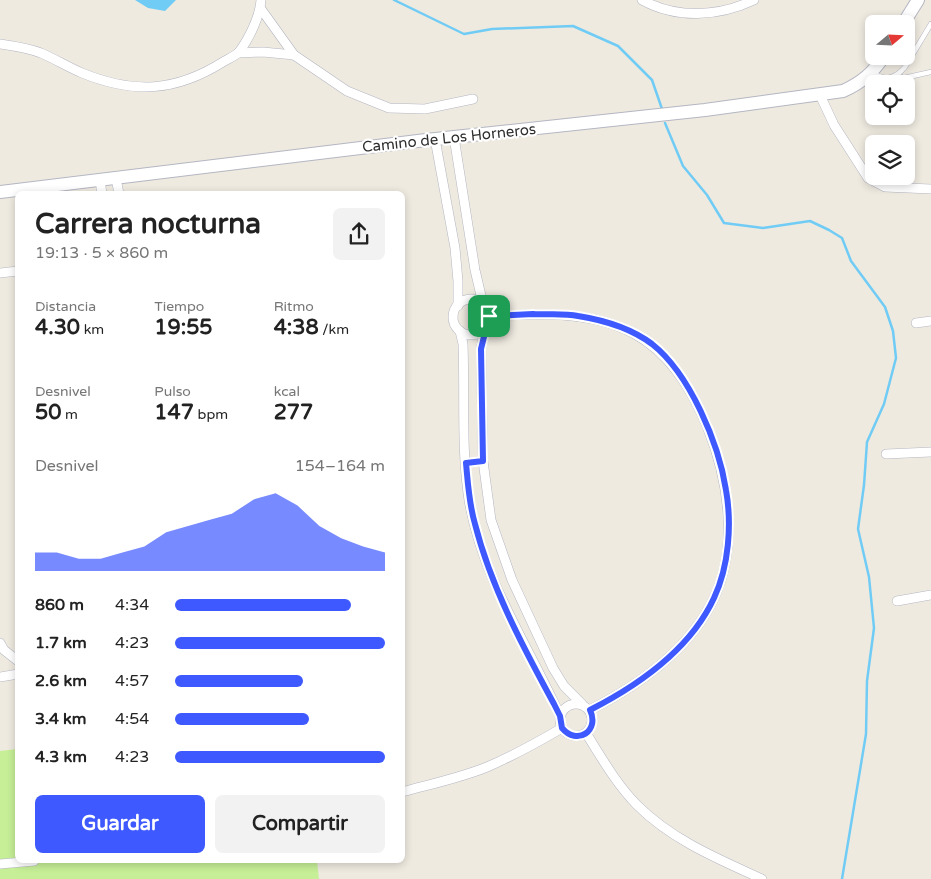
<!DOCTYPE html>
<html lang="es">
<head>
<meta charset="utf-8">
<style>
	:root { --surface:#fff; --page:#f2f2f2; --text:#222; --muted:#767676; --accent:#3e59ff }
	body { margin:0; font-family:"Varela Round",sans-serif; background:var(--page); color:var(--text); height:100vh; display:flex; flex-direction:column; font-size:19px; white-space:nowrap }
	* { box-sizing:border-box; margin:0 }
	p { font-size:16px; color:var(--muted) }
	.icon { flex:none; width:28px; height:28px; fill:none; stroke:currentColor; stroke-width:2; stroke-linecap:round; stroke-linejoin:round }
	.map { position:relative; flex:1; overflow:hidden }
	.sheet { position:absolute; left:15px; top:191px; width:390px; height:672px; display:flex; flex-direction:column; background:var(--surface); border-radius:8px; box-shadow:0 2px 8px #0003 }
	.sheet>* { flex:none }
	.needle { width:32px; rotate:71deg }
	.fabs { position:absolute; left:865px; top:15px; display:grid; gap:10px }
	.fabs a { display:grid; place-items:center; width:50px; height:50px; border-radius:8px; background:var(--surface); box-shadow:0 2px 8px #0003; font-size:25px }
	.pin { position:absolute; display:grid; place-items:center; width:42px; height:42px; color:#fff; margin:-21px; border-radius:10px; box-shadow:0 2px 8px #0006 }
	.round { display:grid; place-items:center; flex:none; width:52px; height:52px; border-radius:8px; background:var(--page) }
	.head { display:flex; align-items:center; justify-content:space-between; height:85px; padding:0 20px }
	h1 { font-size:28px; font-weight:700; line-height:38px }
	.metrics { display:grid; grid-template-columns:repeat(3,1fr); gap:8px; height:85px; padding:5px 20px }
	.metrics div { display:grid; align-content:center }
	.metrics b { font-size:21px; font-weight:700 }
	.metrics small { font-size:14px; font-weight:400 }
	.metrics p { font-size:14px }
	.chart { height:140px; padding:10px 20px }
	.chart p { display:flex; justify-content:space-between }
	.chart svg { width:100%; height:90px; margin-top:5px; fill:var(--accent); opacity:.7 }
	.cta { display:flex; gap:10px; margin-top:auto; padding:10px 20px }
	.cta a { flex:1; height:58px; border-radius:8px; background:var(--accent); color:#fff; font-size:20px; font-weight:700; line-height:58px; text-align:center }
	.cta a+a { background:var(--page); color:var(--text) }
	ul { padding:0 20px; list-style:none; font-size:16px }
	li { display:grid; grid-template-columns:80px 60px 1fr; align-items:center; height:38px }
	li i { height:12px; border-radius:6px; background:var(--accent) }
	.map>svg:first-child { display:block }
</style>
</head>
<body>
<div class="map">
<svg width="931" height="879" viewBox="0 0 931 879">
	<rect width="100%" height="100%" fill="#efeae0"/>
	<polygon fill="#c6ef97" points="17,749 18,861 317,861 319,879 0,879 0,751"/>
	<polygon fill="#70ccf5" points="135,0 176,0 165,11 148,8"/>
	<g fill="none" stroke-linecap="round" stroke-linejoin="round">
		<g stroke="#70ccf5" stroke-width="2.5">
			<polyline points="394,0 464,34 492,29 573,26 618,46 652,80 662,109"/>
			<polyline points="665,123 683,166 707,195 724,223 763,228 810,221 829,230 842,238 851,261 885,307 893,331 896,358 884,404 867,442 864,485 858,529 869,577 874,628 867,681 866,734 842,879"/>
		</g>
		<defs>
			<g id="lane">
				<path d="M873,72c11,10 23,6 32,-5l26,-43"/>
				<polyline points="896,75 904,78 931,72"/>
			</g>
			<g id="street">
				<path d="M642,0c35,19 76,17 112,0"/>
				<polyline points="261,9 294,55 347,91 389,108 425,109 473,99"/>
				<path d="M0,44c14,2 28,4 41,9 14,6 27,14 41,20 52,21 93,19 141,-11 5,-3 12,-6 16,-10 10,-13 21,-36 22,-52"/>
				<polyline points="238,53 263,52 294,55"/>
				<polyline points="820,95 834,125 868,178 885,187 931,189"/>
				<polyline points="454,137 475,270 483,304"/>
				<polyline points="435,139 455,248 458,281 458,306"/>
				<polyline points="116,178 119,194"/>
				<polyline points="100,180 102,194"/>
				<polyline points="0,273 18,271"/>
				<circle cx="471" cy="317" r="18"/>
				<path d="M489,316c48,-2 100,-6 144,17 37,20 58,55 74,93 21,52 32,119 7,172 -24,52 -75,87 -124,112"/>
				<polyline points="916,323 931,321"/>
				<polyline points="485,329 481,349 483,461 491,520 512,580 553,668 564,686 582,704"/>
				<path d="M460,331l3,13c2,52 -2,105 6,156 13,78 59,145 91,216"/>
				<polyline points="886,454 931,452"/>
				<polyline points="897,601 931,595"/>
				<polyline points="0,643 4,650 18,661"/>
				<polyline points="0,677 18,674"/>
				<circle cx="576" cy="720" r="16"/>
				<path d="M586,733c15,24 31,52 51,72 35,35 81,54 125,74"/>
				<path d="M402,792c29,-8 58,-14 85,-25 26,-11 51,-25 75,-39"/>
				<polyline points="0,864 34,861"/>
			</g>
			<g id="secondary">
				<polyline points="903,24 918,0"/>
				<path d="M0,192l426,-52 279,-30 138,-19c18,-8 30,-18 41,-35"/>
			</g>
		</defs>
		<use href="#lane" stroke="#b4b6c2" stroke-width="5.5"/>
		<use href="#street" stroke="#b4b6c2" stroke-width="10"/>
		<use href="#secondary" stroke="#b4b6c2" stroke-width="14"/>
		<use href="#lane" stroke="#fff" stroke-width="4.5"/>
		<use href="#street" stroke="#fff" stroke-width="9"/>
		<use href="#secondary" stroke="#fff" stroke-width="12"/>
	</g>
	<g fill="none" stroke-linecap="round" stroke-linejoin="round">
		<defs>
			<path id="route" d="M533,314c15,1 31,-1 45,2 25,4 54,13 74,28 38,30 67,100 74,146 6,34 3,76 -12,108 -24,52 -75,87 -124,112 10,21 -13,36 -28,18l-2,-12 -6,-12c-31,-57 -63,-117 -79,-180 -6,-20 -7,-40 -9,-61l17,-2 -2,-112 8,-33z"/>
		</defs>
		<use href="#route" stroke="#fff" stroke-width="10"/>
		<use href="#route" stroke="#3e59ff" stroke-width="6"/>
	</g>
	<g text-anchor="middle" stroke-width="4.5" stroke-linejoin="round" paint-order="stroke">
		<g font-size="15" fill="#2e2e2e" stroke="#fff">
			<text transform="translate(449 138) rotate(-6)" y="5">Camino de Los Horneros</text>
		</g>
	</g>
</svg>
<div class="fabs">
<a><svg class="needle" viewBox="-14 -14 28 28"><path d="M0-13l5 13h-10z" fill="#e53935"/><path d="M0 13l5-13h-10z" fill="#767676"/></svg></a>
<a><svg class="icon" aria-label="locate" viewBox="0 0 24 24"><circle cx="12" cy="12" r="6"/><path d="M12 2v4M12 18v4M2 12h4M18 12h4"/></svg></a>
<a><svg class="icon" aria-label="layers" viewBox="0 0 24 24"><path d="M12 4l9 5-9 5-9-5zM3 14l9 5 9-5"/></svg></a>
</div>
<div class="pin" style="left:489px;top:316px;background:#1e9e55"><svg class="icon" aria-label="arrive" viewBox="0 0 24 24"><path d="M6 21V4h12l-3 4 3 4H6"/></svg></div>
<section class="sheet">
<div class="head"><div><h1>Carrera nocturna</h1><p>19:13 · 5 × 860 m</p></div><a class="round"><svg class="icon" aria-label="share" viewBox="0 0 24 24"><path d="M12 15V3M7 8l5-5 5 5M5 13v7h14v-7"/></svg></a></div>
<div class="metrics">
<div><p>Distancia</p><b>4.30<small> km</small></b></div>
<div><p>Tiempo</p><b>19:55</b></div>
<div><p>Ritmo</p><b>4:38<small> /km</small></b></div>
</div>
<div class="metrics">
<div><p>Desnivel</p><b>50<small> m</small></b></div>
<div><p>Pulso</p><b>147<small> bpm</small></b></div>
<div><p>kcal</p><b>277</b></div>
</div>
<div class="chart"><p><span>Desnivel</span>154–164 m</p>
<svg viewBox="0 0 160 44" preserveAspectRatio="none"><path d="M0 44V35L10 35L20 38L30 38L40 35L50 32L60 25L70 22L80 19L90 16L100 9L110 6L120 12L130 22L140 28L150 32L160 35V44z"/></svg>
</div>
<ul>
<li><b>860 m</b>4:34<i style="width:84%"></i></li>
<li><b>1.7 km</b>4:23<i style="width:100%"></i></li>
<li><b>2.6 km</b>4:57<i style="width:61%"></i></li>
<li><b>3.4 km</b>4:54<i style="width:64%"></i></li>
<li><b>4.3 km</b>4:23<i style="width:100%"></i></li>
</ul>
<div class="cta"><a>Guardar</a><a>Compartir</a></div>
</section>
</div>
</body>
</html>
